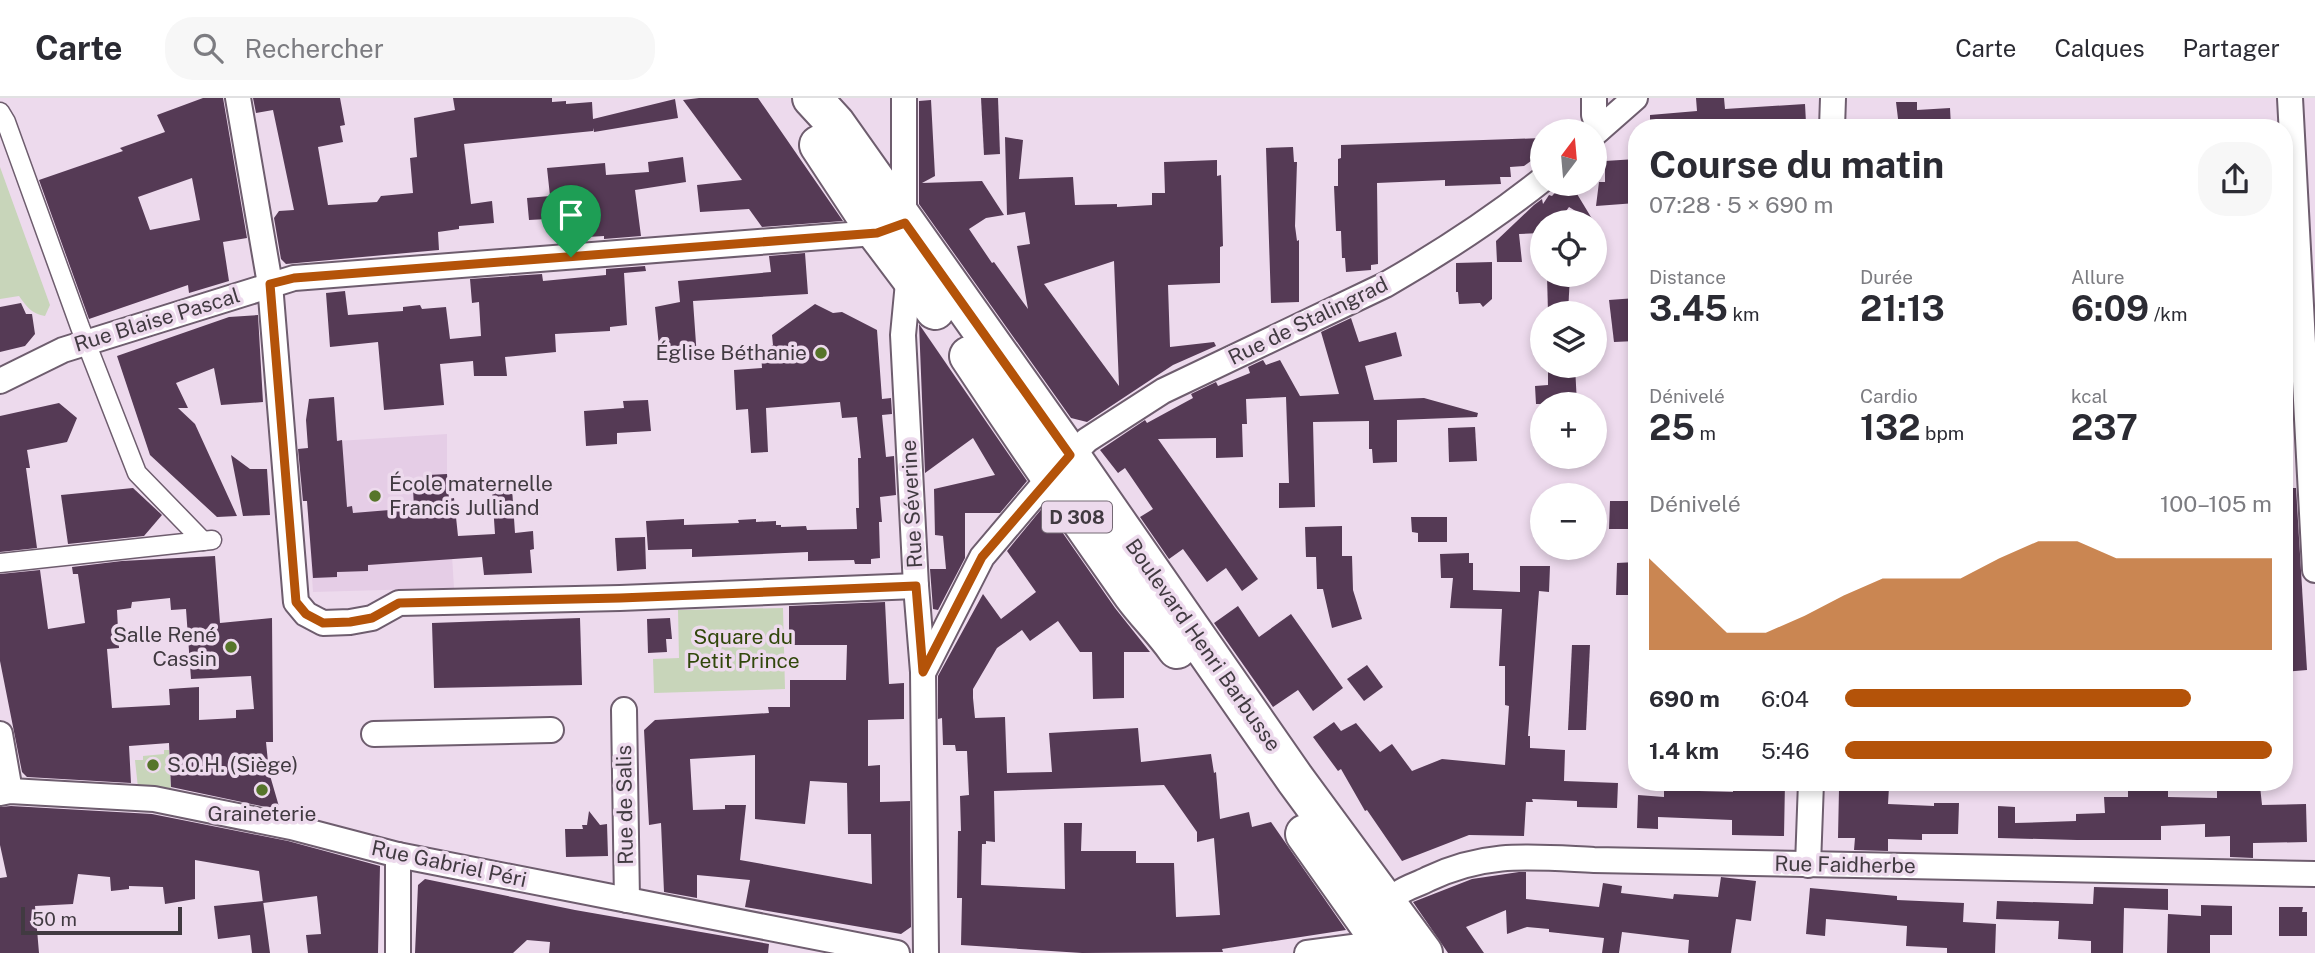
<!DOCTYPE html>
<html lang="fr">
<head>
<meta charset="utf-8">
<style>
	:root { --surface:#fff; --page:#f7f7f7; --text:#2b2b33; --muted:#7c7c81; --line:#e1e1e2; --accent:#b45309 }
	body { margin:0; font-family:"Public Sans",sans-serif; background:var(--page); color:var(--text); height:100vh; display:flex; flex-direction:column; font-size:26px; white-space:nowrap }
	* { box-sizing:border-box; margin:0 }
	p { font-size:23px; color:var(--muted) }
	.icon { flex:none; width:38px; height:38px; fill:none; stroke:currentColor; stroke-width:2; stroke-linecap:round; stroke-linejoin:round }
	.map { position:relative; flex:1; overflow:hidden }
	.details { position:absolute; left:1628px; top:21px; width:665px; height:672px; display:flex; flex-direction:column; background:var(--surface); border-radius:28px; box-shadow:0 4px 10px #0003 }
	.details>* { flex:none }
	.needle { width:46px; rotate:16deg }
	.fabs { position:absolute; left:1530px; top:21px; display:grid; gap:14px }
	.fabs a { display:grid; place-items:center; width:77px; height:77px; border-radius:50%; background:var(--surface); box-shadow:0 4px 10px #0003; font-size:35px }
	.scale { position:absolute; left:21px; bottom:18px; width:161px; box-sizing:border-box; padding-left:7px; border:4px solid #413a41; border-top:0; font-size:19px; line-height:24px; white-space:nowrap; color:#413a41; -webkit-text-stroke:5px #eddaed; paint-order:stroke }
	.pin { position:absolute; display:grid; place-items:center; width:60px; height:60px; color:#fff; margin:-72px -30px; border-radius:50% 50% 50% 0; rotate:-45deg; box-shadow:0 0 7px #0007 }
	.pin .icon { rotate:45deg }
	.round { display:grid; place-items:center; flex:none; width:74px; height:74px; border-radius:28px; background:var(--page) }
	.headline { display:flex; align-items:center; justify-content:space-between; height:119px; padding:0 21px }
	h1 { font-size:38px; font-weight:700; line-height:52px }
	.metrics { display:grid; grid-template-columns:repeat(3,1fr); gap:10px; height:119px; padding:7px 21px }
	.metrics div { display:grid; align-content:center }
	.metrics b { font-size:35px; font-weight:700 }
	.metrics small { font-size:19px; font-weight:400 }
	.metrics p { font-size:19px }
	.chart { height:196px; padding:14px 21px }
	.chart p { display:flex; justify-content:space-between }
	.chart svg { width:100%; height:126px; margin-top:7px; fill:var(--accent); opacity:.7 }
	ul { padding:0 21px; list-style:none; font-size:23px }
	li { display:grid; grid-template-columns:112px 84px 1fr; align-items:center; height:52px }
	li i { height:18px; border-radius:9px; background:var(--accent) }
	header { display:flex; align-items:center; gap:42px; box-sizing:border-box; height:98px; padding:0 35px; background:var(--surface); border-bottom:2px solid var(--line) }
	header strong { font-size:33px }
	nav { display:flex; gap:38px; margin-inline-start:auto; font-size:24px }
	.search { width:490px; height:63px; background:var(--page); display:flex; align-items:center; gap:18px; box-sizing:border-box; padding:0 24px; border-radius:28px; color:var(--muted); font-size:26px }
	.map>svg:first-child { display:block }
</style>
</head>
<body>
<header>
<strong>Carte</strong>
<div class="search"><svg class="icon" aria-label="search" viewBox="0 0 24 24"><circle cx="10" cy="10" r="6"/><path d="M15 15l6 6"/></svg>Rechercher</div>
<nav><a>Carte</a><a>Calques</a><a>Partager</a></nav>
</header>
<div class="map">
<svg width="2315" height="855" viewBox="0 0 2315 855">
	<rect width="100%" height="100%" fill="#eddaed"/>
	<polygon fill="#e5cde6" points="334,299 338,343 447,336 447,376 454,490 313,494 307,403 302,403 301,390 306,389 305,383 301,384 299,371 304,370 304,364 299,364 298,351 308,350 309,301"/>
	<g fill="#c8d5ba">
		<path d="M0,69l50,138 -5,11c-13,-2 -18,-9 -26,-20l-19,3z"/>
		<polygon points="783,510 785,591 654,595 653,561 679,560 678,512"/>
		<polygon points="164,652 169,652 171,692 138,690 135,662 143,662 143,658 164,656"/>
	</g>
	<g fill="#553a55" fill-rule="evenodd">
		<path d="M203,0h20l24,140 -24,4 6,39 -40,12 -1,-8 -99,34 -50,-139 84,-29 -3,-3 45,-16 -8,-17zM192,80l8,42 -50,10 -12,-33z"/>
		<polygon points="253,0 340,0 345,27 340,28 343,44 318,49 328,107 377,104 381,98 413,95 410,60 417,59 414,20 455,12 453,0 552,0 552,4 566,3 566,6 592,4 593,21 675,1 678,20 594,34 593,30 593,33 464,46 471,106 492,103 494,125 459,128 459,131 438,134 439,152 286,166 281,161 274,120 279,113 294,112 273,12 256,15"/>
		<polygon points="699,0 758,0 843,123 762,129 749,111 700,114 697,87 742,82 683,2"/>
		<polygon points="981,0 998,0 1000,56 984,57"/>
		<polygon points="1696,0 1724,0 1725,11 1805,6 1806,25 1766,28 1766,26 1709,30 1650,30 1650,17 1697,13"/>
		<path d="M931,2l4,76 -13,7 60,-2 22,34 -18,3 -17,11 23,34 2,-1 34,47 -11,-63 13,-2 -5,-32 -18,3 -2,-78 18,3 -4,39 54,-2 2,28 42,-1v3l35,-2v-12h13l-1,-31 53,-2v16l4,-1 2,71 -3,1v36l-52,2 2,62 44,-5 2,4 -43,19 -86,57 -16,-4 -152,-214v-103zM1114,163l5,125 -75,-102z"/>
		<polygon points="1896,4 1917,4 1917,12 1950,10 1951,29 1899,29"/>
		<polygon points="1542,40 1542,55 1524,68 1510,69 1511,79 1500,79 1501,86 1445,88 1445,82 1377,85 1378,166 1371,167 1371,172 1346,174 1345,160 1342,160 1341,133 1336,133 1334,88 1338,88 1338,61 1341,60 1341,47"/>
		<polygon points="1293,49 1294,64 1297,64 1295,128 1297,143 1299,142 1299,204 1271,205 1266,50"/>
		<polygon points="683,59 686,84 635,92 641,138 604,141 604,138 587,139 585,119 529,122 527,100 550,98 547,70 605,65 606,77 649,74 648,64"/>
		<polygon points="1636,61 1636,105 1596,108 1599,84 1605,84 1605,63"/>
		<polygon points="1563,86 1571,86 1594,124 1569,109 1561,120 1566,124 1542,124 1541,135 1519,136 1522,164 1497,164 1496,143 1534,107 1542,101 1543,106 1549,97 1552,98"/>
		<polygon points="805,155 808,196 693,203 697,260 676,262 675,257 660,258 655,209 680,204 678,183 771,174 769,158"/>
		<polygon points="1492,164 1492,201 1483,209 1480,205 1459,206 1458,194 1456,194 1456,165"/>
		<polygon points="645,168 646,173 624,175 627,227 610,229 610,233 555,236 556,254 505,259 507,278 474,278 473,263 440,266 444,307 384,312 378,244 330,249 326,195 345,193 348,217 403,213 403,209 420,207 422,211 446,209 450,241 481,238 479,204 472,205 470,181 542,176 543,183 606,177 606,171"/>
		<polygon points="1547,177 1570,177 1568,215 1548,215"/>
		<polygon points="1636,200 1636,243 1614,244 1609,202"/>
		<polygon points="21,205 26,216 32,216 35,236 25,248 0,254 0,209"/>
		<polygon points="815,206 833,215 842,214 877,232 882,301 891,300 892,316 882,317 886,359 894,358 896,397 880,399 882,424 879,424 880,460 871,461 871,466 855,466 854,462 808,463 808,454 692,459 692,451 648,452 646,423 684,421 684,427 739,425 738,422 756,421 756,424 776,423 776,427 781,427 781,429 806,428 807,432 857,431 856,410 859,410 858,360 861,360 857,319 842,320 840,304 766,310 768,354 751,355 748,311 736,312 734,272 762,270 761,254 773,247 772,237"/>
		<polygon points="258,217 263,304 221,307 214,270 176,285 188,310 178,310 195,326 237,418 217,419 150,357 117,258 229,219"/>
		<polygon points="1351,220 1359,244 1396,234 1402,258 1365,268 1374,302 1424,300 1478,315 1477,319 1397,322 1397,364 1373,365 1372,351 1369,351 1369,323 1313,324 1315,409 1279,410 1279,385 1289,385 1286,299 1246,301 1247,326 1242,326 1243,359 1216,360 1216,340 1158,341 1258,481 1242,493 1226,470 1207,484 1183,451 1169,461 1140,419 1153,411 1125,370 1118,375 1100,352 1145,322 1147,325 1193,300 1191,296 1216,284 1218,288 1250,275 1248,269 1263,262 1266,267 1280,262 1300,298 1339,296 1321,234"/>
		<polygon points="919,226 1027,383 1000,415 965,415 965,460 938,512 933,511 930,471 946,471 943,438 935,437 934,391 995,377 973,340 925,375"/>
		<polygon points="1548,268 1575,268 1577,306 1536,306 1535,288 1548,287"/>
		<polygon points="334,299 337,343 342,342 347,409 352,408 353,415 414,410 413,390 418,382 428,377 447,376 449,401 454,400 458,438 495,436 492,392 512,390 515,435 533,433 534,451 530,452 532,475 484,477 482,459 368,467 368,473 337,474 337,479 313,480 307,403 303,403 298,351 308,350 306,322 309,301"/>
		<polygon points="648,302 651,333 617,335 617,346 586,348 584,313 624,310 623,303"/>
		<polygon points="59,305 77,320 67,344 27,352 30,370 26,370 37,450 0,454 0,318"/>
		<polygon points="1475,329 1477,363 1449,364 1448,330"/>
		<polygon points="231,357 250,371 267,371 270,417 243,418"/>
		<polygon points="133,390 162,417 144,438 68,446 61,397"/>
		<polygon points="2284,390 2296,390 2307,572 2284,574"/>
		<polygon points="1610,403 1632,403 1632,407 1636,406 1636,431 1609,431"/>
		<path d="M1044,408l71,102 35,44h-26v46l-31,1 -1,-47h-12l-22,-31 -28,20 -8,-11 -25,18 -24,41v9l2,20 30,-1 2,56 45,-1 -3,-39 89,-5 3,34 70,-8 3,19 2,-1 4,47 29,-7 3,15 19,-5 75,108 -124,19 1,3 -141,1 -121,-8 1,-47h-5l1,-67h3l-1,-35 9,-1 -2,-44h-11l-1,-6h-12l-1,-27 -4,1v-43l45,-82 18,25 35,-27 -29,-41zM1164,687l33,47v10l17,-4 6,77 -44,2 -2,-54h-38v-12h-55l1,-28h-18l1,66 -84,-4 1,-41h4v-3l9,1 -1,-51z"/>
		<polygon points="1411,419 1447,419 1447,444 1418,444 1418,435 1412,434"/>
		<polygon points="1342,428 1342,458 1352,458 1353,492 1362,521 1332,530 1323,491 1317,491 1316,459 1306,459 1305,429"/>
		<polygon points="645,439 646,471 617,473 615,440"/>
		<polygon points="1469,455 1469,465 1473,465 1473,492 1520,494 1520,468 1550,468 1549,494 1539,493 1528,638 1530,638 1530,650 1565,652 1564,683 1618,685 1617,710 1577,709 1577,703 1532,701 1533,704 1526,704 1524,738 1469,737 1402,763 1367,712 1365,713 1341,671 1338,673 1313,639 1334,624 1341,633 1356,625 1380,654 1392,646 1412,673 1442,661 1505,667 1509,608 1505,607 1505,568 1499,568 1502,511 1450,510 1453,480 1441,480 1440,456"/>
		<path d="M215,458l5,67 52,-5 1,124h-7l3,30 11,38 -109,-23 -2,-44 -40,3 2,37 -104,-6 -5,-5 -22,-111v-87l40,-4 8,59 37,-6 -7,-49h-5l-1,-7 50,-6zM170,500l1,12 15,-1 5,70 60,-3 3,33 -18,1v8l-37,2v-33l-30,2 1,16 -58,3 -5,-59 12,-1 -2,-38 14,-2 1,-6z"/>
		<polygon points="1636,464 1636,497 1616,497 1617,465"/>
		<path d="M885,504l4,82 15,-1v36l-36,1v46l12,-1v37l30,-1 1,126 -10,7 -156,-27 5,-27 -53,-5v23l-33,-6 -3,-69 -12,2 -5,-95 11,-10 114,-7 -1,-6h22v-27h56l1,-35h-58v-39zM755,657v64l50,5 5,-43 37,2 1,51h23l1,50 -132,-24 6,-55h-21v4l-32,1 -3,-51z"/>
		<polygon points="1238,508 1259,539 1291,516 1343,590 1313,613 1298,592 1273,609 1214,525"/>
		<polygon points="580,520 582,587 434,590 432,525"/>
		<polygon points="670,520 672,541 666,541 667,554 648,555 647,521"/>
		<polygon points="1572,547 1590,547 1586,632 1568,632"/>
		<polygon points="1367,567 1383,589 1364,603 1347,581"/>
		<polygon points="1733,684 1785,684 1784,738 1732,737 1732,722 1658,719 1658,731 1637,730 1638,697 1664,699 1664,692 1733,694"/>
		<polygon points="1846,684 1870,684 1870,689 1889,689 1888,706 1934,708 1934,705 1959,705 1958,736 1922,736 1922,742 1888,741 1888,753 1854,752 1855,740 1838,740 1839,691 1846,691"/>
		<polygon points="2150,684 2168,684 2168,699 2217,700 2217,691 2260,688 2262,707 2306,706 2307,744 2253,745 2253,760 2230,759 2230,738 2205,739 2205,726 2161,728 2161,742 2077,742 1998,740 1998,708 2015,709 2015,725 2076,723 2076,716 2105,715 2104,699 2128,699 2128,688 2150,689"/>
		<polygon points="11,708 152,716 288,743 380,768 378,855 308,855 306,837 321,836 317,798 263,805 259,773 195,762 195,801 165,806 163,789 129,788 129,791 111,793 110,779 78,776 73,806 35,808 39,855 0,855 0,780 7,779 0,747 0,709"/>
		<polygon points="589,713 600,727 607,726 608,758 566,759 565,731 583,731 582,727 587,727"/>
		<polygon points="1519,774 1526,774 1526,801 1599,809 1603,785 1622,788 1621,795 1673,801 1674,796 1718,799 1721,779 1756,783 1751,823 1736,821 1731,855 1688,855 1689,842 1622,834 1619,855 1602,855 1604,840 1549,834 1549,831 1527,829 1507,836 1506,812 1466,829 1484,855 1448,855 1413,804 1472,781"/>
		<polygon points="425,781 575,812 769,846 768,855 549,855 550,844 527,842 513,855 415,855 418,787"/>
		<polygon points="2094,789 2168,791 2168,812 2124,810 2123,855 2091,855 2091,843 2058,841 2059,823 1996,821 1997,803 2093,806"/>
		<polygon points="1810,790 1897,798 1897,802 1964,805 1963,824 1996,826 1995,855 1947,855 1947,850 1906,848 1907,828 1826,821 1825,838 1806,836"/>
		<polygon points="263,803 270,855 252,855 250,837 218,841 214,808"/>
		<polygon points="2201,807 2232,808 2232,837 2210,837 2210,855 2167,855 2168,816 2201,818"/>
		<polygon points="2279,809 2303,809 2302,814 2307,814 2307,838 2279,838"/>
	</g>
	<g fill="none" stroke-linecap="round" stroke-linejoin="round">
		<defs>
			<g id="pedestrian">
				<polyline points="0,14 6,24 80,229 137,375 203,443"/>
				<polyline points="0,465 212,442"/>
			</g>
			<g id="minor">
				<polyline points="238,0 270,186 296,504 306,516 323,525 350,524 372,520 399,505 620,500 916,488"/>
				<polyline points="904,0 904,121"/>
				<polyline points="1594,0 1594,17 1599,31"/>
				<polyline points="2290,0 2315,472"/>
				<polyline points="1832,30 1833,0"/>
				<polyline points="1594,36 1635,0"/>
				<polyline points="909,174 903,237 916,488 923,574 926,855"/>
				<polyline points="0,283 63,252 294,180 862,136 877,135 888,131"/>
				<path d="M924,573l58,-114 67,-79 38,-38 76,-49 222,-106c54,-31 108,-66 157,-105"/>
				<polyline points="624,612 627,802"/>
				<polyline points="0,636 10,693"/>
				<polyline points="374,636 551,632"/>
				<polyline points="0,695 10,693 154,701 291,729 398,757 897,855"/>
				<polyline points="1808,767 1811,684"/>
				<polyline points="398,855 398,757"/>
				<path d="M1307,855l53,-7c13,-17 22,-40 39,-53 8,-6 20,-9 29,-14 59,-28 103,-22 166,-19l721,14"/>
			</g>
			<g id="primary">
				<polyline points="812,0 835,25 1070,357 1295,681 1423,855"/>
				<polyline points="819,47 877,135 935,212"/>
				<path d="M969,258c53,80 108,160 164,239 14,19 31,35 44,54"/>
				<polyline points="1305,736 1389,855"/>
			</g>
		</defs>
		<use href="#pedestrian" stroke="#6e5d6e" stroke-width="21"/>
		<use href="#minor" stroke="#6e5d6e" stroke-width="28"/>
		<use href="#primary" stroke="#6e5d6e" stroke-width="42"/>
		<use href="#pedestrian" stroke="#fff" stroke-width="18"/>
		<use href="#minor" stroke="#fff" stroke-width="24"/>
		<use href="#primary" stroke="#fff" stroke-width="38"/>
	</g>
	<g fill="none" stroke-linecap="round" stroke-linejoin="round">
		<defs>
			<polygon id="route" points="905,125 1070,357 982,459 923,574 916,488 620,500 399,505 372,520 350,524 323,525 306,516 296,504 270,186 294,180 877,135"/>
		</defs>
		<use href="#route" stroke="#fff" stroke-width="14"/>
		<use href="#route" stroke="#b45309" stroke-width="9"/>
	</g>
	<g fill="#56752a" stroke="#eddaed" stroke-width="2.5">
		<circle cx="821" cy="255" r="7"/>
		<circle cx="375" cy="398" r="7"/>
		<circle cx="231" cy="549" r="7"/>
		<circle cx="153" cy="667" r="7"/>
		<circle cx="262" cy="692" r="7"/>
	</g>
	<g text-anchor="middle" stroke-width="7" stroke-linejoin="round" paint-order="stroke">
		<rect fill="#eddaed" stroke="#756a75" stroke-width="2" x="1042" y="403.5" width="70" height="31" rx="5"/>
		<g font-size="19" font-weight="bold" fill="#413a41">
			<text x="1077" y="426">D 308</text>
		</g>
		<g font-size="21" fill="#413a41" stroke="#eddaed">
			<text transform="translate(157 222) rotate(-17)" y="7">Rue Blaise Pascal</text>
			<text transform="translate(1308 223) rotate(-26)" y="7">Rue de Stalingrad</text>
			<text transform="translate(912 406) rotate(-93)" y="7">Rue Séverine</text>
			<text transform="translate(1203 547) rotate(55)" y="7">Boulevard Henri Barbusse</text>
			<text transform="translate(625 707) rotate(-91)" y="7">Rue de Salis</text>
			<text transform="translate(449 766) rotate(12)" y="7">Rue Gabriel Péri</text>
			<text transform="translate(1845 767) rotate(1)" y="7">Rue Faidherbe</text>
		</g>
		<g font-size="21" fill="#413a41" stroke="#eddaed" text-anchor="end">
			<text x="807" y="262">Église Béthanie</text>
			<text x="389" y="393" text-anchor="start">École maternelle<tspan x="389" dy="24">Francis Julliand</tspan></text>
			<text x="217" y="544">Salle René<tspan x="217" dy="24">Cassin</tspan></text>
			<text x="167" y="674" text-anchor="start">S.O.H. (Siège)</text>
			<text x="262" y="723" text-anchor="middle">Graineterie</text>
		</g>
		<g font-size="21" fill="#31470b" stroke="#eddaed">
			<text x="743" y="546">Square du<tspan x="743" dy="24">Petit Prince</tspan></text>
		</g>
	</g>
</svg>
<div class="fabs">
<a><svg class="needle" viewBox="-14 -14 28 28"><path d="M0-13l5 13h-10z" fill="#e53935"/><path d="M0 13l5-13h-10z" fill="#7c7c81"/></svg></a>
<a><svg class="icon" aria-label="locate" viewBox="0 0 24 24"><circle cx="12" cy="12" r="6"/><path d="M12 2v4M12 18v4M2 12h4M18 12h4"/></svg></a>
<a><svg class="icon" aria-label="layers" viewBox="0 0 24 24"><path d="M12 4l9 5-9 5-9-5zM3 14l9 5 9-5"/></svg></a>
<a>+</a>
<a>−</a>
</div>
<div class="scale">50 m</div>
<div class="pin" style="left:571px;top:159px;background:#1e9e55"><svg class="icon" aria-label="arrive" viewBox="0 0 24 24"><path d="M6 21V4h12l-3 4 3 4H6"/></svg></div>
<section class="details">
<div class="headline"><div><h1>Course du matin</h1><p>07:28 · 5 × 690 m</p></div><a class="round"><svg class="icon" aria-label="share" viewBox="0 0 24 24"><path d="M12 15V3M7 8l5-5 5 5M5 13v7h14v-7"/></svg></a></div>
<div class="metrics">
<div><p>Distance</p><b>3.45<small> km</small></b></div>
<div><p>Durée</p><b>21:13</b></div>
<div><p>Allure</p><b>6:09<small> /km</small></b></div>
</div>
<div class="metrics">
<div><p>Dénivelé</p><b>25<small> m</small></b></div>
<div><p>Cardio</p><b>132<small> bpm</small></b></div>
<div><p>kcal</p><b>237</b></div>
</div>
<div class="chart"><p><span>Dénivelé</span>100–105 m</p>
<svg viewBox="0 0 160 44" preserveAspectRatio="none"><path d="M0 44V12L10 25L20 38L30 38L40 32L50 25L60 19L70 19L80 19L90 12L100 6L110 6L120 12L130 12L140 12L150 12L160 12V44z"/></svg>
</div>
<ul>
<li><b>690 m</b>6:04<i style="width:81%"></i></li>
<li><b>1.4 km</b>5:46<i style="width:100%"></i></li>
</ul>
</section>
</div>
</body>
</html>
